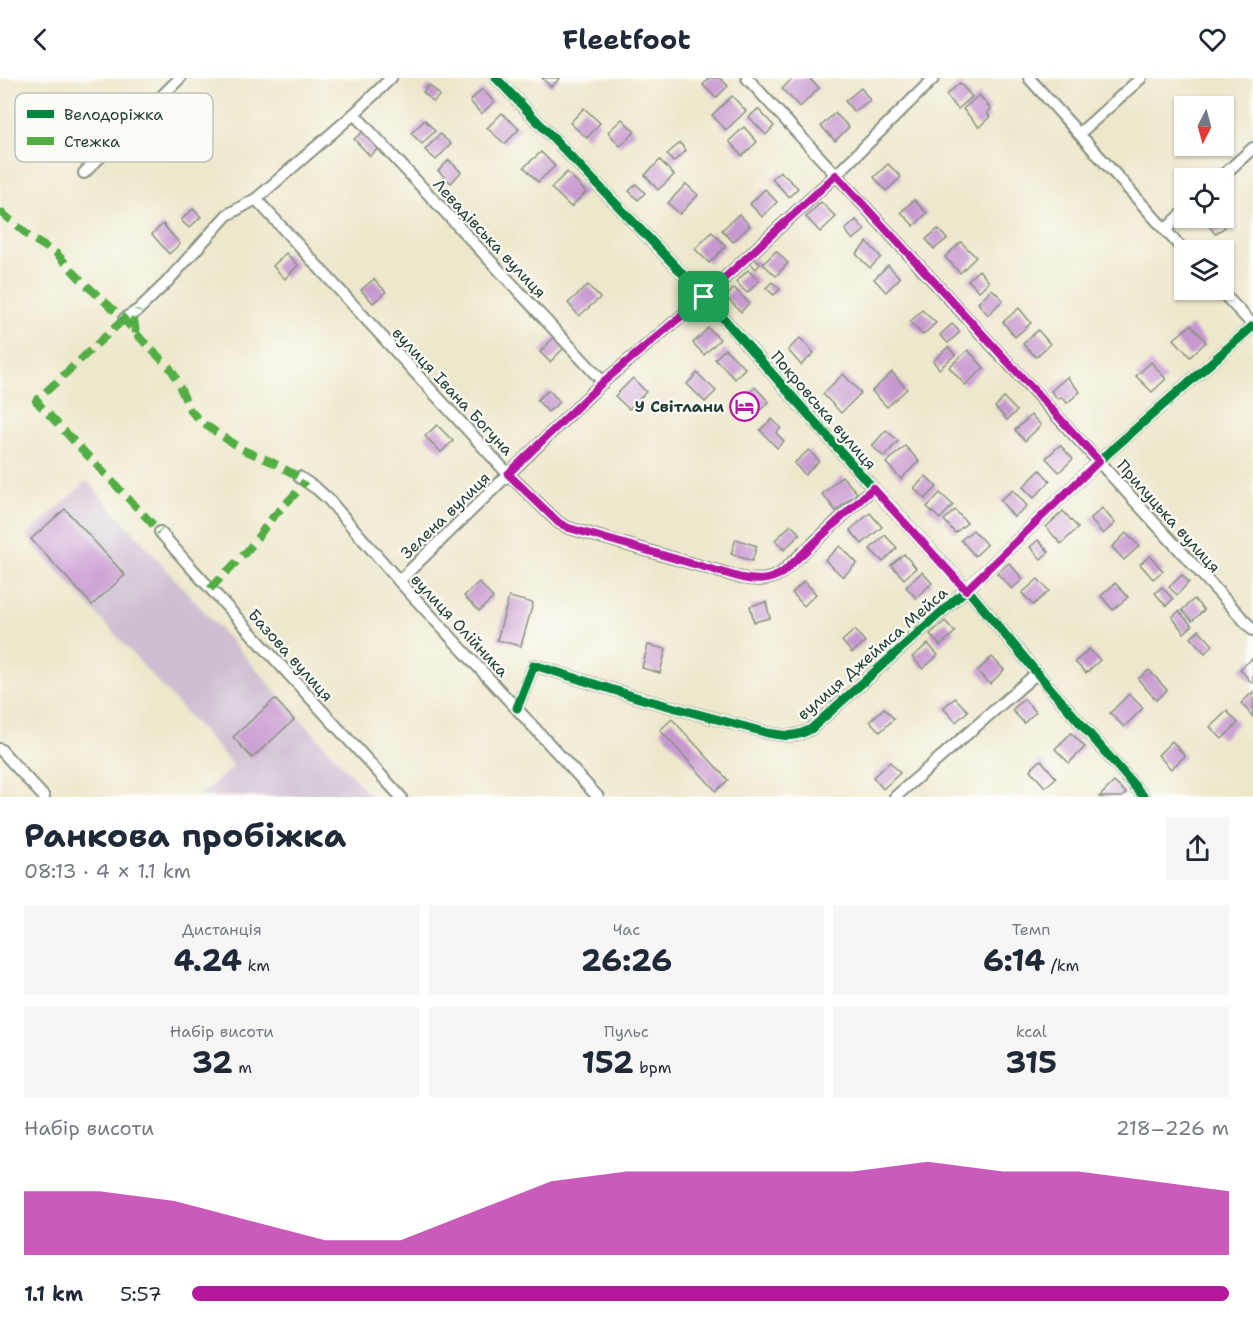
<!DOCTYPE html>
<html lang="uk">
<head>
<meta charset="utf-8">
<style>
	:root { --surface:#fff; --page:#f6f6f7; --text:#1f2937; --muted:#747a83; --accent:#b5179e }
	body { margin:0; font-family:"Shantell Sans",sans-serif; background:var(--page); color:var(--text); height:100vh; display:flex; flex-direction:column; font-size:22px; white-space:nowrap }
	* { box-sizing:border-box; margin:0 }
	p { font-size:20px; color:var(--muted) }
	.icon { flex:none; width:33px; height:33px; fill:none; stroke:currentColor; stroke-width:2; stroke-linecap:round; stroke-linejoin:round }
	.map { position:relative; height:719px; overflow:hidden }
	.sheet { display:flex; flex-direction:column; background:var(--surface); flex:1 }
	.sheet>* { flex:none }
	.needle { width:39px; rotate:186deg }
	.tools { position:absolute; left:1174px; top:18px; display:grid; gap:12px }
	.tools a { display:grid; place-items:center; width:60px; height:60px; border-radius:0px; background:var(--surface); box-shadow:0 2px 4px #0004; font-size:30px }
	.pin { position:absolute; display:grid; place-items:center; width:51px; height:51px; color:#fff; margin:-26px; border-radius:12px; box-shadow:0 3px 9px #0006 }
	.round { display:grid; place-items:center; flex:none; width:63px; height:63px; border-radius:0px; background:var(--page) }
	.overview { display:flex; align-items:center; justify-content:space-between; height:102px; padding:0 24px }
	h1 { font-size:33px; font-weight:700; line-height:45px }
	.figures { display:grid; grid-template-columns:repeat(3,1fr); gap:9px; height:102px; padding:6px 24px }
	.figures div { display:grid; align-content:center; border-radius:0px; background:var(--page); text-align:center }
	.figures b { font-size:30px; font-weight:700 }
	.figures small { font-size:16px; font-weight:400 }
	.figures p { font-size:16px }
	.chart { height:168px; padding:12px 24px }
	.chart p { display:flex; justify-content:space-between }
	.chart svg { width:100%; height:108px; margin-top:6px; fill:var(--accent); opacity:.7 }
	ul { padding:0 24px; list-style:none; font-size:20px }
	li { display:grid; grid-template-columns:96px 72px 1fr; align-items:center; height:45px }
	li i { height:15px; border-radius:8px; background:var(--accent) }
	header { display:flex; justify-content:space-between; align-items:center; height:78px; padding:0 24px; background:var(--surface); font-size:27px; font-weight:700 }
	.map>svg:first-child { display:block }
</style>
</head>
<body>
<header><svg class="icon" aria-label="back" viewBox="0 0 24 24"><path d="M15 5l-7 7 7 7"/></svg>Fleetfoot<svg class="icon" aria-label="heart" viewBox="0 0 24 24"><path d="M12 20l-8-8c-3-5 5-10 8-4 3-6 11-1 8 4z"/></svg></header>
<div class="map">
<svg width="1253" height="719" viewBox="0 0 1253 719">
	<rect width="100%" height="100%" fill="#fdfcf7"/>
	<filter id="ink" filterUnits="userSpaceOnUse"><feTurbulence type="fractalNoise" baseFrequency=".0167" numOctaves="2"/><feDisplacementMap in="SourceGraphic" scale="12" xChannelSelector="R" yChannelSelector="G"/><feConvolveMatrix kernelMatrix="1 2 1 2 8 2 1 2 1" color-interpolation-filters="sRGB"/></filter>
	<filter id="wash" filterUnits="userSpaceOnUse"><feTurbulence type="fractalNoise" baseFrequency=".008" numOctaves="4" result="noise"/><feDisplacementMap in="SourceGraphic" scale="24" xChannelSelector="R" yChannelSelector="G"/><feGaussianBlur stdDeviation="1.35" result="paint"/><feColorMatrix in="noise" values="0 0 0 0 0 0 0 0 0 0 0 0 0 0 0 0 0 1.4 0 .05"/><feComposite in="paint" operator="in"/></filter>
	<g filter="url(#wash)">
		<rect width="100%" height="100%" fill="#ede7cb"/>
		<polygon fill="#cebed1" points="87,403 371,719 198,719 234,688 26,458"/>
		<g id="blocks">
			<g fill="#c798d0">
				<polygon points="542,0 560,0 551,9"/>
				<polygon points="709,0 720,0 728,8 716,20 703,7"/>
				<polygon points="793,0 809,0 819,10 800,29 782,11"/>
				<polygon points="960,5 972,19 958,31 946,17"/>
				<polygon points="429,7 440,17 433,24 423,14"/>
				<polygon points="861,10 870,22 854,34 845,23"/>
				<polygon points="482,11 494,24 481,36 470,23"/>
				<polygon points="979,17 991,31 987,35 990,39 979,49 963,31"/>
				<polygon points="732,18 746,33 726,52 712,37"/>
				<polygon points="584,30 600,45 587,60 570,45"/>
				<polygon points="758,31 774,48 766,57 749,39"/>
				<polygon points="502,35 519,51 505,66 487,50"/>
				<polygon points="835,35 849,49 835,63 821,48"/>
				<polygon points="622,41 635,54 620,68 608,54"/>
				<polygon points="425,42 435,53 422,66 411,55"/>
				<polygon points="744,49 757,64 742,78 729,63"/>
				<polygon points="365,52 380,69 370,78 354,61"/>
				<polygon points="440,56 451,66 436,82 425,72"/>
				<polygon points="680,65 686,73 673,84 667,76"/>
				<polygon points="541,74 555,88 538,104 524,89"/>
				<polygon points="449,82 461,94 451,105 438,93"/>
				<polygon points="660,82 674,97 658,112 645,97"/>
				<polygon points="888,86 901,99 886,113 874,99"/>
				<polygon points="780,93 798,110 789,119 772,101"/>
				<polygon points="567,94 586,114 571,129 551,110"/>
				<polygon points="636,106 645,115 638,122 629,113"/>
				<polygon points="686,106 698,117 680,136 668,125"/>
				<polygon points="765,111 777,124 762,139 750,126"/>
				<polygon points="914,122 927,135 914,148 901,134"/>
				<polygon points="821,124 836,139 820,154 806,139"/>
				<polygon points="193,131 201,139 189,150 181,142"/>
				<polygon points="1224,131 1228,136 1221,142 1225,149 1215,156 1205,143 1209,140 1224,140"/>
				<polygon points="739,136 750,148 733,164 722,152"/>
				<polygon points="856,142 865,152 853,162 845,152"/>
				<polygon points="163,146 180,166 169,176 152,156"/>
				<polygon points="938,151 947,161 934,171 926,161"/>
				<polygon points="712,154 726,168 709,185 695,171"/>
				<polygon points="867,164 881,179 870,190 856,176"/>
				<polygon points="961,164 976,179 960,195 945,179"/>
				<polygon points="776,173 788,185 776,198 763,186"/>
				<polygon points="286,175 298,187 285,201 273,188"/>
				<polygon points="754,180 760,186 756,191 749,184"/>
				<polygon points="888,187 900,200 886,214 874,201"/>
				<polygon points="748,192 759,203 747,215 736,204"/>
				<polygon points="979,192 989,204 979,213 968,202"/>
				<polygon points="374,201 386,214 373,225 361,212"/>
				<polygon points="772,204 780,211 774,217 766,210"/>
				<polygon points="588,207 600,220 579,238 568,225"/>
				<polygon points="734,210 749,225 741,234 726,219"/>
				<polygon points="992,211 1003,222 988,237 978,225"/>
				<polygon points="1019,230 1031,245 1015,259 1003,244"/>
				<polygon points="922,232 936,245 923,257 910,244"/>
				<polygon points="952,246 960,254 948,265 940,257"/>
				<polygon points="1191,247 1206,264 1190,279 1174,261"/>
				<polygon points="708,250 720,261 704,277 693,265"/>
				<polygon points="1038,252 1050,266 1036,279 1023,266"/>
				<polygon points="555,258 565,269 550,284 540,274"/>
				<polygon points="800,260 814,275 801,287 788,272"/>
				<polygon points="948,269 955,277 939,291 933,283"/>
				<polygon points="725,271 745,290 735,301 715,281"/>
				<polygon points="968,272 984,290 965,307 949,289"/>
				<polygon points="1151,284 1166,301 1152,314 1136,298"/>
				<polygon points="892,294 907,311 887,329 872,313"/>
				<polygon points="697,295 716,313 705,324 687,306"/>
				<polygon points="843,296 861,315 841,335 823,316"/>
				<polygon points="1067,299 1080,314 1067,325 1061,319 1058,321 1051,313"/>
				<polygon points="633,300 646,314 629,331 615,318"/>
				<polygon points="755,309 769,324 756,336 742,321"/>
				<polygon points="549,312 560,324 548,334 537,322"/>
				<polygon points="1004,320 1017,333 1007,342 995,329"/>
				<polygon points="1031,337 1041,347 1025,363 1015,352"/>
				<polygon points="772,341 781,350 776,355 784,363 777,370 760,352"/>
				<polygon points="437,347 453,363 441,374 425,358"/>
				<polygon points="886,352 898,363 884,379 872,368"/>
				<polygon points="1060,367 1073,381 1059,394 1046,380"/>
				<polygon points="905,368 919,383 901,401 886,385"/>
				<polygon points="809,372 819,383 805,397 794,385"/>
				<polygon points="1040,392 1050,403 1034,420 1023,409"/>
				<polygon points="842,398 857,415 836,433 822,416"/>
				<polygon points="926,398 937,409 925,421 914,410"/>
				<polygon points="1013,412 1027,428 1014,439 1000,422"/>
				<polygon points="940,415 953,427 940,441 927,429"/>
				<polygon points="1102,430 1115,445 1103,456 1090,441"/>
				<polygon points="65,431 125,497 92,527 31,461"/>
				<polygon points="955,432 967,445 955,455 944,442"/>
				<polygon points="1063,433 1078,450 1061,466 1046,449"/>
				<polygon points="870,435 882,449 862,466 850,452"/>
				<polygon points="791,447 800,456 784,472 775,462"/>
				<polygon points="973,452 987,467 975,478 961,462"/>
				<polygon points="1126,455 1139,468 1124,482 1112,469"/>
				<polygon points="885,457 897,470 883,484 870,471"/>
				<polygon points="736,461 757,468 752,483 731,476"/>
				<polygon points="1038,462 1049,474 1041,481 1030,469"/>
				<polygon points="840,468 857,485 843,499 825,482"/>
				<polygon points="904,476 916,490 904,501 891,487"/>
				<polygon points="1150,478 1163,493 1153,501 1140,486"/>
				<polygon points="1009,485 1023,501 1012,511 997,495"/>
				<polygon points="922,494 932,505 916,520 906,509"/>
				<polygon points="1182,497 1189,504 1177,517 1169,509"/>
				<polygon points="1038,501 1049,513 1033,527 1022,515"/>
				<polygon points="804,503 816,516 804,528 792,515"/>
				<polygon points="479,504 493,520 479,533 464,518"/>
				<polygon points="1115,505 1128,519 1113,532 1101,518"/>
				<polygon points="1162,509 1173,521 1166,528 1155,515"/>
				<polygon points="509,519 533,525 521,568 497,562"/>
				<polygon points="1194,521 1204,532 1192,543 1182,532"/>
				<polygon points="766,524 770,540 754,544 750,528"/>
				<polygon points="1179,533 1192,548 1184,555 1172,539"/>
				<polygon points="945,543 955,554 940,568 930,556"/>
				<polygon points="855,552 865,564 852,575 842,563"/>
				<polygon points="1199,552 1213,567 1205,575 1191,560"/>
				<polygon points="928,566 938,577 923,591 912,579"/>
				<polygon points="648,567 666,571 660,595 642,590"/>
				<polygon points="1089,571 1100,582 1086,595 1075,584"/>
				<polygon points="992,579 1004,592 990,606 977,593"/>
				<polygon points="1253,580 1253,604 1252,605 1240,591"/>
				<polygon points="1149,592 1167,612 1156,622 1138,601"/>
				<polygon points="1253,614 1253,639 1241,625"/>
				<polygon points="1129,616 1143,630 1124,649 1110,635"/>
				<polygon points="955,620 968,633 956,644 943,630"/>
				<polygon points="275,621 294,642 252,680 233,659"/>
				<polygon points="1024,621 1036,634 1024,645 1012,632"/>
				<polygon points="884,630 894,641 880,654 870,643"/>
				<polygon points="1227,633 1238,645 1222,661 1210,649"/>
				<polygon points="672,641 728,702 716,713 660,652"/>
				<polygon points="1071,655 1085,669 1069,685 1055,671"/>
				<polygon points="1172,663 1185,678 1171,691 1158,677"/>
				<polygon points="1041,682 1056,700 1045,709 1030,692"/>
				<polygon points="890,684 900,695 883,711 873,699"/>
				<polygon points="1114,704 1126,715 1122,719 1099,719"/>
			</g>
		</g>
	</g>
	<g filter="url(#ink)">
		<use href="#blocks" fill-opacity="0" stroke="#869280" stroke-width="1.5"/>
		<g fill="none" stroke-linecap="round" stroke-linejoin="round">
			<defs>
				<g id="minor">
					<polyline points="496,0 701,215 873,410 967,511 1037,595 1144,719"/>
					<polyline points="747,0 1253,552"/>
					<polyline points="1029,0 1185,174"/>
					<polyline points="354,36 603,304"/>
					<polyline points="1080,55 1141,0"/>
					<polyline points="84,95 180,0"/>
					<polyline points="1220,100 1253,70"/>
					<path d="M256,121l252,275 51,49 10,5 173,50c15,3 26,3 39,-5l92,-85"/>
					<polyline points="1165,152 1185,133"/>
					<polyline points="1220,212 1253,247"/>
					<polyline points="124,241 138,232 166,205 227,137 256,121 354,36 391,0"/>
					<polyline points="299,399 317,411 328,421 399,503 598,719"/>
					<polyline points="160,454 187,485 401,719"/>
					<polyline points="399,503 603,304 704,219 836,97 934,0"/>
					<path d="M517,630l17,-43 105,33 129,35c18,3 26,5 43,-4l156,-140 132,-128 154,-135"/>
					<polyline points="0,671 44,719"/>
					<polyline points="895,719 1037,595"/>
				</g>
			</defs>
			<use href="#minor" stroke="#869280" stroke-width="14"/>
			<use href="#minor" stroke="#fff" stroke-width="10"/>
			<g stroke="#52ad45" stroke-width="8" stroke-dasharray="15 8" stroke-linecap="butt">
				<polyline points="0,133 31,160 57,176 84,205 124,241 143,263 169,289 174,296 190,332 201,344 241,371 272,384 299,399"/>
				<polyline points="124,241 36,323 160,454"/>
				<polyline points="136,255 134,241 138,232"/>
				<polyline points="210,511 248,472 272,440 298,413 305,403"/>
			</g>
			<defs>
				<g id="cycleway">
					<polyline points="496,0 701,215 873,410 967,511 1037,595 1144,719"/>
					<path d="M517,630l17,-43 105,33 129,35c18,3 26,5 43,-4l156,-140 132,-128 154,-135"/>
				</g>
			</defs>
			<use href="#cycleway" stroke="#fdfcf7" stroke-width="13"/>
			<use href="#cycleway" stroke="#00873e" stroke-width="9"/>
		</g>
	</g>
	<g fill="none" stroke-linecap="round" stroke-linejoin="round" filter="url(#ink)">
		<defs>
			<path id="route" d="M836,97l263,286 -133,129 -93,-102 -91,85c-14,8 -25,8 -40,5l-173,-50 -10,-5 -51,-49 95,-92 101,-85z"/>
		</defs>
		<use href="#route" stroke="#fff" stroke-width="12"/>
		<use href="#route" stroke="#b5179e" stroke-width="8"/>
	</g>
	<defs>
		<symbol id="hotel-ring" viewBox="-11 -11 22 22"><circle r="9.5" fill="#fdfcf7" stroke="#b5179e" stroke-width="1.5"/><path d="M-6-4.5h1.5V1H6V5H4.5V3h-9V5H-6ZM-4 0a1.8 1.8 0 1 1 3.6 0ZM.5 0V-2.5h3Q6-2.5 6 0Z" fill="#b5179e"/></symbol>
	</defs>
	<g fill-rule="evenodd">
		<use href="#hotel-ring" x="728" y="312" width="33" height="33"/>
	</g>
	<g text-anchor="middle" stroke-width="4.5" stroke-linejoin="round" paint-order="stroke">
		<g font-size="16" fill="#1f3d34" stroke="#fdfcf7">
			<text transform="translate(490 160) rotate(47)" y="6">Левадівська вулиця</text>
			<text transform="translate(453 313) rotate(47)" y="6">вулиця Івана Богуна</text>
			<text transform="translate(824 332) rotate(49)" y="6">Покровська вулиця</text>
			<text transform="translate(445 437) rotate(-44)" y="6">Зелена вулиця</text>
			<text transform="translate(1169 438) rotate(48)" y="6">Прилуцька вулиця</text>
			<text transform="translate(460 547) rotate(47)" y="6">вулиця Олійника</text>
			<text transform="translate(872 575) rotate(-41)" y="6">вулиця Джеймса Мейса</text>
			<text transform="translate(291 577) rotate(48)" y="6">Базова вулиця</text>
		</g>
		<g font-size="16" font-weight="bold" fill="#1f3d34" stroke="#fdfcf7" text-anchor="end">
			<text x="724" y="334">У Світлани</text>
		</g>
	</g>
	<rect x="15" y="15" width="198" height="69" rx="9" fill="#fdfcf7" stroke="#bac3bc" stroke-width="1.5"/>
	<rect x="27" y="32" width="27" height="8" fill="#00873e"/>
	<rect x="27" y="59" width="27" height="8" fill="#52ad45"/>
	<g font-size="16" fill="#1f3d34">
		<text x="64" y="42">Велодоріжка</text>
		<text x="64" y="69">Стежка</text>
	</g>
</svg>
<div class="tools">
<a><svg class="needle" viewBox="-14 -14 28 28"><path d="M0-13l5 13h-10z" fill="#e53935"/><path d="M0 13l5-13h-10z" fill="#747a83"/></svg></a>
<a><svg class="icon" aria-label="locate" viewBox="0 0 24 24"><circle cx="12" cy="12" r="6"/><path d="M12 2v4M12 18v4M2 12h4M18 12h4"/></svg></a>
<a><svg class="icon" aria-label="layers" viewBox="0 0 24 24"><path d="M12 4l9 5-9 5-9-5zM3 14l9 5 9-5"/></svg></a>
</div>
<div class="pin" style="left:704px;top:219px;background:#1e9e55"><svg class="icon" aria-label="arrive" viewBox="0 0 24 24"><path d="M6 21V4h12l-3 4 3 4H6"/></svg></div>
</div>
<section class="sheet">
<div class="overview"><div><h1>Ранкова пробіжка</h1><p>08:13 · 4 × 1.1 km</p></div><a class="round"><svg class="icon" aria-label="share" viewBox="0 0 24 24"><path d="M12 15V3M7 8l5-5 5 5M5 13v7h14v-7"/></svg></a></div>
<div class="figures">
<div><p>Дистанція</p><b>4.24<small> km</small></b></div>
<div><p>Час</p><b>26:26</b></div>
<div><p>Темп</p><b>6:14<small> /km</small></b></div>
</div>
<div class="figures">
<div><p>Набір висоти</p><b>32<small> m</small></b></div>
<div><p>Пульс</p><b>152<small> bpm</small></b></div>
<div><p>kcal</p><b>315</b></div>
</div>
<div class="chart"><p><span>Набір висоти</span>218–226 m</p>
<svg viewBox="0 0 160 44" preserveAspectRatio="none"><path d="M0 44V18L10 18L20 22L30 30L40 38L50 38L60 26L70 14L80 10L90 10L100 10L110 10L120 6L130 10L140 10L150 14L160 18V44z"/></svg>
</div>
<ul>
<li><b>1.1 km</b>5:57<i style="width:100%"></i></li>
</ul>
</section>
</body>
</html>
